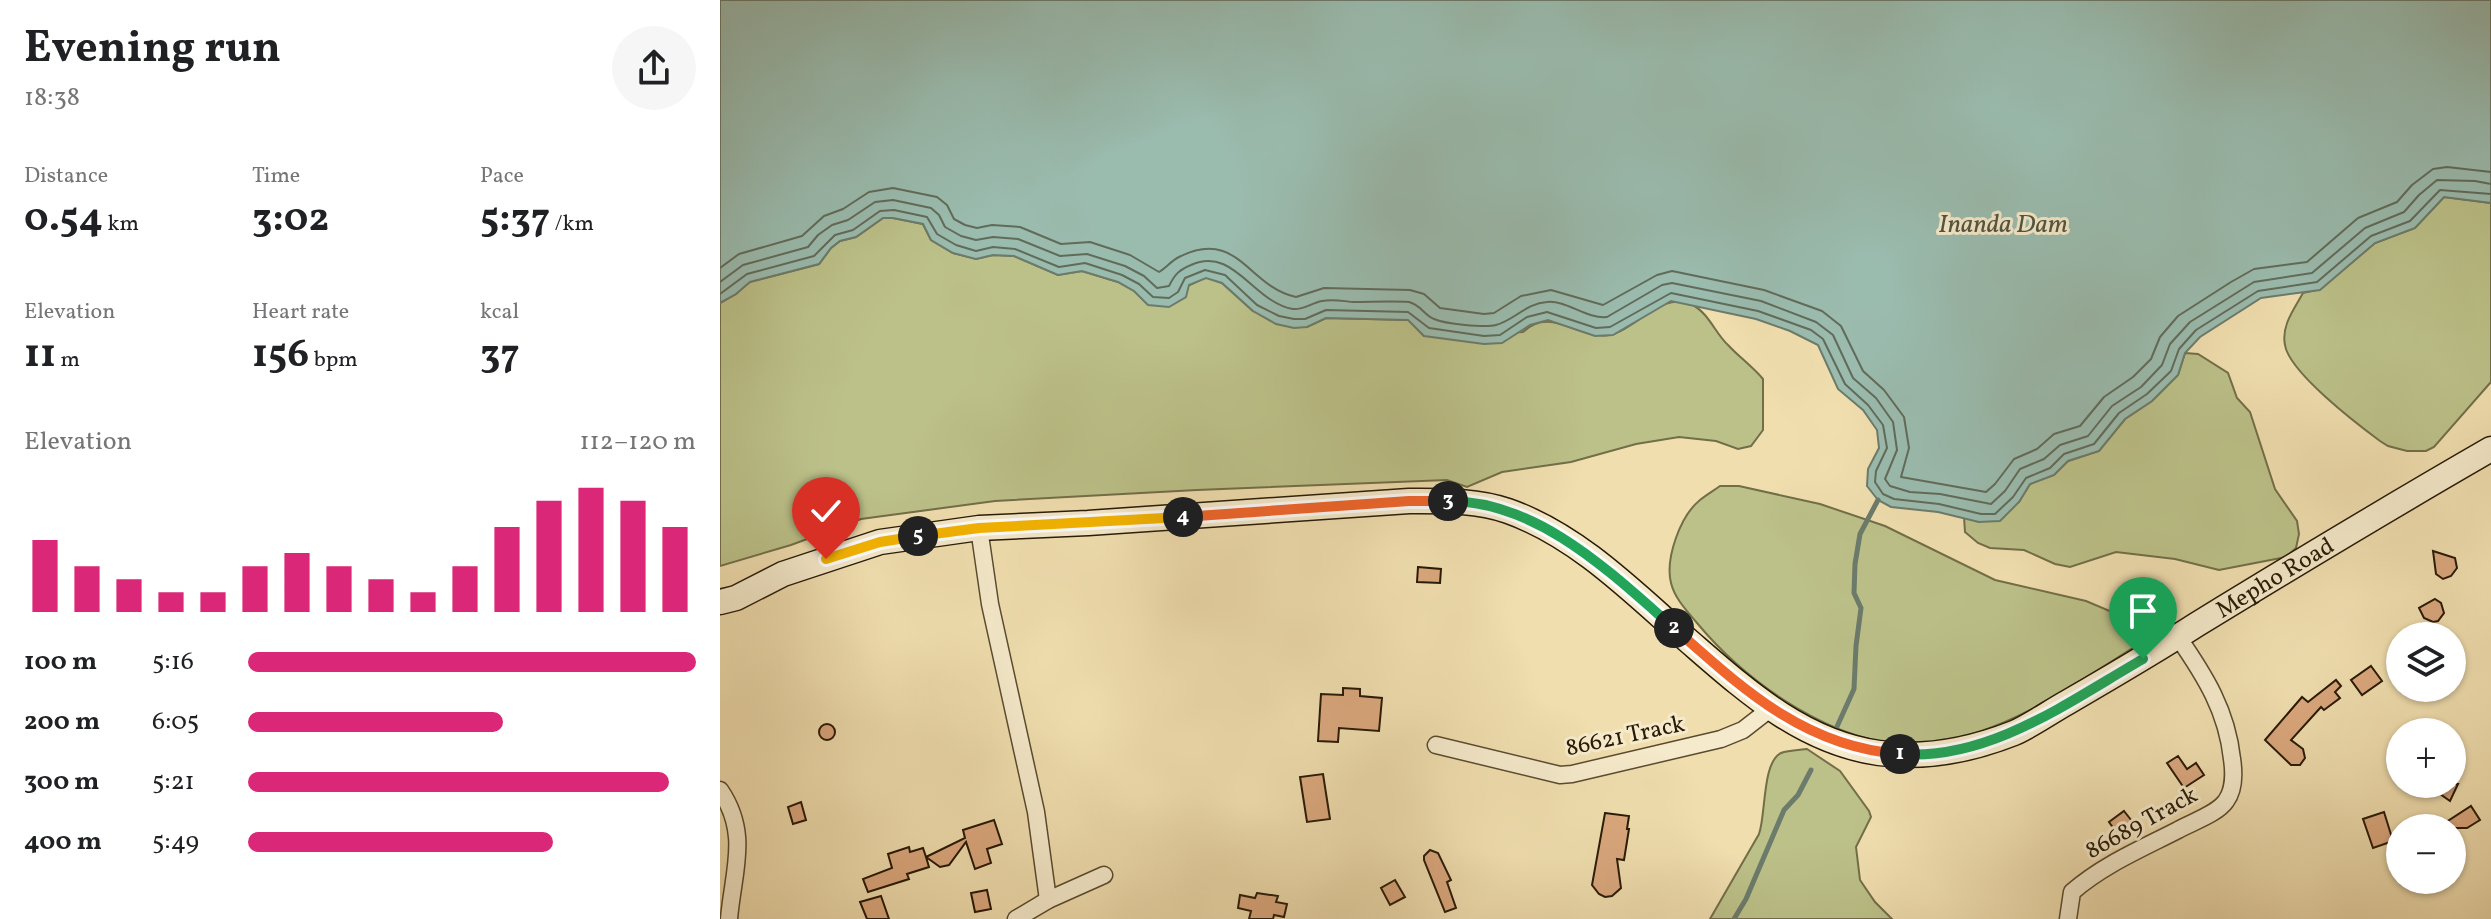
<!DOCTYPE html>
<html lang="en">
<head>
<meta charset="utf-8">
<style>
	:root { --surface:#fff; --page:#f6f6f6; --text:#202124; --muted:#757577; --accent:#db2777 }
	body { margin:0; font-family:Vollkorn,serif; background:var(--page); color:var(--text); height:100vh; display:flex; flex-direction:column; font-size:30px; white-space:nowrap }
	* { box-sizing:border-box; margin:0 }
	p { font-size:26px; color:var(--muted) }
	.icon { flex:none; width:44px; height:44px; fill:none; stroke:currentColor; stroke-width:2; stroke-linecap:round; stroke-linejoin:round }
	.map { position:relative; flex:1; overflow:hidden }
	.panel { display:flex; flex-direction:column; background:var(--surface); width:720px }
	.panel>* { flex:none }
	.buttons { position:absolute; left:1666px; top:622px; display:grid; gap:16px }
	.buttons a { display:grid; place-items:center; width:80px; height:80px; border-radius:50%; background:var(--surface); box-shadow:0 2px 6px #0004; font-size:40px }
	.pin { position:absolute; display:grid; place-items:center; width:68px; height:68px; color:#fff; margin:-82px -34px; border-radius:50% 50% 50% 0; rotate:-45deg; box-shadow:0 0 8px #0007 }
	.pin .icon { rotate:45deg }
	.km { position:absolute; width:40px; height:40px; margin:-20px; border-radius:50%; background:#222; color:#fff; font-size:22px; line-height:40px; text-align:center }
	.round { display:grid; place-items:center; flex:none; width:84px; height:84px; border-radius:42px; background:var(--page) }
	.summary { display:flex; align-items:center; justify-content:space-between; height:136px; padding:0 24px }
	h1 { font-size:44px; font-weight:700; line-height:60px }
	.figures { display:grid; grid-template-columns:repeat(3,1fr); gap:12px; height:136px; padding:8px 24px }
	.figures div { display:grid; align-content:center }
	.figures b { font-size:40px; font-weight:700 }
	.figures small { font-size:22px; font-weight:400 }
	.figures p { font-size:22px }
	.chart { height:224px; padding:16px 24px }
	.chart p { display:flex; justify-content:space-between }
	.chart svg { width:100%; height:144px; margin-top:8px; stroke:var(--accent); stroke-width:6 }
	ul { padding:0 24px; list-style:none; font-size:26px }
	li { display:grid; grid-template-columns:128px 96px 1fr; align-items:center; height:60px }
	li i { height:20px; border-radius:10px; background:var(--accent) }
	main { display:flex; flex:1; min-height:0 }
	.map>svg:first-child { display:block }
</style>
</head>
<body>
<main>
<section class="panel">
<div class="summary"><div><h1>Evening run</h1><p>18:38</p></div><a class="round"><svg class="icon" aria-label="share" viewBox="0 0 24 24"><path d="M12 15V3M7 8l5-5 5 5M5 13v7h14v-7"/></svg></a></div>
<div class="figures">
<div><p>Distance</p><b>0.54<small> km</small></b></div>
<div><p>Time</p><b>3:02</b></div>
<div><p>Pace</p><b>5:37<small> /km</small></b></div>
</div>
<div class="figures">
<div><p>Elevation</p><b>11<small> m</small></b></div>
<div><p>Heart rate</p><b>156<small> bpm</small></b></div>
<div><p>kcal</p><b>37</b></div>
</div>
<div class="chart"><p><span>Elevation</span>112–120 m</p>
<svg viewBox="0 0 160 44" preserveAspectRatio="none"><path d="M5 44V22M15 44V30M25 44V34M35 44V38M45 44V38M55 44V30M65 44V26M75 44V30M85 44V34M95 44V38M105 44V30M115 44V18M125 44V10M135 44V6M145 44V10M155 44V18"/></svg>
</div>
<ul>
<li><b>100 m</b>5:16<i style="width:100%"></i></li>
<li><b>200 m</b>6:05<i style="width:57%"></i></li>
<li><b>300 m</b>5:21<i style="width:94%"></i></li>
<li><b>400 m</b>5:49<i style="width:68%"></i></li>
</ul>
</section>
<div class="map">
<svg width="1771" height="919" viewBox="0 0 1771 919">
	<rect width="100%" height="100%" fill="#f0deaf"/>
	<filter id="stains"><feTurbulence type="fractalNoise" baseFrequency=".0025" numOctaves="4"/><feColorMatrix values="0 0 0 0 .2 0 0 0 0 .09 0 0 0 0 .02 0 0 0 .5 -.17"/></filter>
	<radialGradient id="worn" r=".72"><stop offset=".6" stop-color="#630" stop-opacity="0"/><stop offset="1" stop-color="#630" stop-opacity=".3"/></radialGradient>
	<g fill="#bcc189" stroke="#726e48" stroke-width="2">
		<path d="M1724,197l47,6v179l-57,65 -8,4h-19l-19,-5 -8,-5c-23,-17 -91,-69 -95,-96 -4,-19 9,-36 18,-52l17,-4 55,-46 40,-15z"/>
		<path d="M163,218h10l30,6 8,16 22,13 23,6 17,-4 21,1 44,19 24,-4 36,11 16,9 15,14 57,-28 16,6 31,28 54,16 19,-9 83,2 15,16 99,-4c28,-27 55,8 86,3 27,-5 52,-44 82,-31 18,9 24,29 37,41 11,12 24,21 35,34v51l-12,16 -13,3 -22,-8 -37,-4 -43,7 -65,18 -69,10 -35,15 -20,-7 -250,10 -202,11 -134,18 -70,26 -71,21v-263l16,-9 13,-12 70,-18 12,-16 9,-7 16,-4z"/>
		<polygon points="1465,353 1478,354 1508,373 1517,398 1530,412 1555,489 1577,521 1579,534 1576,548 1566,557 1499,570 1455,559 1396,552 1350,567 1335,564 1304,550 1270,548 1258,543 1245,532 1244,517 1259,522 1299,502 1310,484 1334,475 1348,461 1379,451 1405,419 1432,401 1458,375"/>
		<path d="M1000,486h19l81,18 65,22 110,54 91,21 38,16 20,24c-69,42 -140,97 -224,103 -82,5 -173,-61 -223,-121 -10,-12 -22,-24 -26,-40 -6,-24 9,-67 29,-83 6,-5 13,-9 20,-14z"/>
		<path d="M1087,749l33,22 29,40 2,6 -15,30 4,33 15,22 17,17h-182l49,-85c7,-19 3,-72 22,-81 7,-3 18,-3 26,-4z"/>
	</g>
	<polygon fill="#9abcaf" stroke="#6c7b6b" stroke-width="2" points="0,0 1771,0 1771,203 1724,197 1695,228 1655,243 1600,290 1541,298 1480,337 1465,353 1458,375 1432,401 1405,419 1379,451 1348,461 1334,475 1310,484 1299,502 1280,521 1259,522 1218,512 1171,507 1158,500 1147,486 1148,469 1159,448 1157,430 1143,410 1118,389 1098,345 1070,331 1036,319 951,301 893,335 875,336 828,320 810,325 782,343 764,344 704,336 688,320 606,318 587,327 574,328 556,324 533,311 502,283 486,278 469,285 466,297 449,307 428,305 414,291 398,282 362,271 338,275 294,256 273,255 256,259 233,253 211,240 203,224 173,218 163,218 136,237 120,241 111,248 99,264 30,282 16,294 0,303"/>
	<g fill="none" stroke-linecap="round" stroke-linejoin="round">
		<g stroke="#616b5a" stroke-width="2">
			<path d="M0,268l19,-14 63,-18 22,-20 19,-7 26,-17 24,-4 44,9 10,8 7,14 11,6 12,3 15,-3 28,2 41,17 29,-2 40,13 29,17c7,-4 12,-11 20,-15 59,-30 69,30 117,40l28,-9 86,2 14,4 16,14 44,6 10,-1 27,-17 30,-6 52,15 54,-30 15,-4 92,19 58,21 19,15 22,45 21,19 20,27 5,31 -8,29 85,15 9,-8 19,-25 23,-10 17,-15 26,-8 24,-29 29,-20 18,-18 9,-22 18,-21 53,-34 23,-13 53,-7 51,-44 39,-16 15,-17 21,-16 14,-2 44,5"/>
			<path d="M0,282l23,-17 65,-18 10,-12 14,-10 16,-5 27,-18 18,-2 38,8 8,7 6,12 16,9 15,4 17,-3 25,2 42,17 27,-2 38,12 19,10 13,12 12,-2c6,-12 10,-16 22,-21 42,-20 63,38 102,44 11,1 18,-6 29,-8 10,-2 21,0 31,1 19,0 37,-1 56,0 12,3 15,13 25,17 11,5 51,9 62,6 19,-5 30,-22 51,-23 20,-2 39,17 60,15l55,-32 10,-2 89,18 55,21 17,13 20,43 23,20 17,24 4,28 -12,29 5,7 20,6 30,2 51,10 14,-13 15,-22 24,-10 16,-14 28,-9 24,-30 29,-19 21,-22 8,-21 20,-22 64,-40 58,-9 53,-45 39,-16 15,-17 18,-15 38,1 16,3"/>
			<polyline points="0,294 27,274 94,256 115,235 133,230 160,211 174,210 207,217 217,234 236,245 256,251 273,247 295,249 339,267 365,263 402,275 419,284 433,297 449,298 458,292 465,278 485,270 505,275 537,305 559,316 574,319 585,319 606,310 688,312 709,328 764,336 780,335 807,317 827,312 876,328 890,327 951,293 1038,311 1091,330 1103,339 1125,384 1148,405 1163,425 1167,448 1156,471 1155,482 1163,494 1174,499 1219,504 1261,514 1275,514 1293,497 1306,478 1330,468 1344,454 1374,444 1399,413 1427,394 1451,371 1459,349 1476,330 1538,291 1597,282 1651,236 1690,221 1720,190 1771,194"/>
		</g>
		<g stroke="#6c7b6b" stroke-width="5">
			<polyline points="1115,731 1134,689 1136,646 1141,608 1134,593 1135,564 1140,534 1158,500"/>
			<polyline points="1014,919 1026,899 1064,810 1078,795 1091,770"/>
		</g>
	</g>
	<g fill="#dba87e" stroke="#281a06" stroke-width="2">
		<polygon points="1713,551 1735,558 1737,568 1731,576 1723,579 1716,574"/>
		<polygon points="698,567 721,569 720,583 697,582"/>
		<polygon points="1715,599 1721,603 1724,613 1718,621 1713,622 1704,618 1699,608"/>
		<polygon points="1651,666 1662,681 1642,695 1631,680"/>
		<polygon points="1616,680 1621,686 1615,692 1620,698 1604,710 1601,707 1571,740 1583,749 1585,758 1580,765 1571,765 1545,740 1582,697 1588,702"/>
		<polygon points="623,688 640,689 640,696 662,698 659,731 619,728 618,742 598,741 601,694 623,695"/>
		<circle cx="107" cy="732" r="8"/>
		<polygon points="1458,756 1467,769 1476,763 1484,775 1464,788 1447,763"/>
		<polygon points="603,774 610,819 587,822 580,777"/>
		<polygon points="1706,784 1738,784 1730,801"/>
		<polygon points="81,802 86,820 73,824 68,807"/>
		<polygon points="1751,806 1760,820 1747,828 1717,828"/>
		<polygon points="1404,811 1415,825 1399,836 1389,822"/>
		<polygon points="1664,812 1673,841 1653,848 1643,819"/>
		<polygon points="885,813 909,816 907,829 909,829 904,860 897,859 901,888 892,896 885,897 879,894 872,885"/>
		<polygon points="274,820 282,844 267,849 271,863 255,869 246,842 229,865 220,867 206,857 209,867 187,874 189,879 148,892 143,879 172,868 168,854 189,847 190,852 203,848 206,857 245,838 243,830"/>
		<polygon points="710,850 718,853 731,880 727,882 736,908 725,912 704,860 704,856"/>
		<polygon points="675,880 685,897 670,905 661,888"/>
		<polygon points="267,890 271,909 255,912 251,893"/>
		<polygon points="537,893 558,896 556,902 567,904 564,917 554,915 553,919 529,919 531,911 518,908 520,895 535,898"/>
		<polygon points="161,896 169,919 147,919 140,902"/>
	</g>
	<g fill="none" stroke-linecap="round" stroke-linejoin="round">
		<defs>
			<g id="street">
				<polyline points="259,528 270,604 316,812 328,900"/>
				<polyline points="716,745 840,775 852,774 1001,739 1023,730 1050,709"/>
				<path d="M0,790c30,44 13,81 9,129"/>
				<polyline points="296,919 328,900 384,875"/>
				<path d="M1348,919l4,-27c31,-27 69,-43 106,-62 14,-8 39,-16 48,-29 8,-11 8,-29 6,-42 -5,-48 -27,-83 -54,-122"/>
			</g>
			<g id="secondary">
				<path id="s1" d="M0,602l16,-4 47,-24 97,-32 99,-14 109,-5 321,-22c33,0 67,-1 99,10 68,24 123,79 176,126 58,50 116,105 195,116 46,6 92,-3 135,-20 18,-8 36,-21 54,-31 43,-25 86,-50 128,-77 98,-60 196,-119 295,-176"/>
			</g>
		</defs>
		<use href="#street" stroke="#5a4b30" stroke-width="19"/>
		<use href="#secondary" stroke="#281a06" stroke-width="27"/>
		<use href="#street" stroke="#f5eacb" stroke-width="16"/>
		<use href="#secondary" stroke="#f5eacb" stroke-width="24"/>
	</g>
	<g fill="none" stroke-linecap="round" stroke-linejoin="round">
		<defs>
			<path id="split-1" d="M1180,754c89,7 168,-52 243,-95"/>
			<path id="split-2" d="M954,628c68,60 130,119 226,126"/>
			<path id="split-3" d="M728,501c90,0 162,71 226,127"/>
			<polyline id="split-4" points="463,517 689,501 728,501"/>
			<polyline id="split-5" points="198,536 259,528 463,517"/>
			<polyline id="split-6" points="106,559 160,542 198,536"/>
		</defs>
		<use href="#split-1" stroke="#fff" stroke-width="16"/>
		<use href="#split-2" stroke="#fff" stroke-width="16"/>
		<use href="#split-3" stroke="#fff" stroke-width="16"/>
		<use href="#split-4" stroke="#fff" stroke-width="16"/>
		<use href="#split-5" stroke="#fff" stroke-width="16"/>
		<use href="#split-6" stroke="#fff" stroke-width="16"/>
		<use href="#split-1" stroke="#22a559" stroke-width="10"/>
		<use href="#split-2" stroke="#f0652b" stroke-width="10"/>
		<use href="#split-3" stroke="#22a559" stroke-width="10"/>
		<use href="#split-4" stroke="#f0652b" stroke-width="10"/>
		<use href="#split-5" stroke="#f5b400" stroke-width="10"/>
		<use href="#split-6" stroke="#f5b400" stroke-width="10"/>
	</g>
	<g text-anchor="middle" stroke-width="6" stroke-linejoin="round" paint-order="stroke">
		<g font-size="24" fill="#281a06" stroke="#f5eacb">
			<text dy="8" stroke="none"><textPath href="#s1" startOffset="1692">Mepho Road</textPath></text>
			<text transform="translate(905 735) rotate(-12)" y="8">86621 Track</text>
			<text transform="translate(1421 822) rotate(-29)" y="8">86689 Track</text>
		</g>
		<g font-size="26" font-style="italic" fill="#505341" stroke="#f5eacb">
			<text x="1283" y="232">Inanda Dam</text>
		</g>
	</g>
	<rect width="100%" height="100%" filter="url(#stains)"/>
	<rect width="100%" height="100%" fill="url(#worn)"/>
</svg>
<div class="buttons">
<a><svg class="icon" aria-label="layers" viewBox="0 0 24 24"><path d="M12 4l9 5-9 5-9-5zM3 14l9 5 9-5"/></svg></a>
<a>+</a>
<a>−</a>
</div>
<div class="pin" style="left:1423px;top:659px;background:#1e9e55"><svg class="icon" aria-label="arrive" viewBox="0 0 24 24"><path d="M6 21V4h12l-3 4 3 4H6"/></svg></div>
<div class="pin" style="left:106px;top:559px;background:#d93025"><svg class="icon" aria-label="check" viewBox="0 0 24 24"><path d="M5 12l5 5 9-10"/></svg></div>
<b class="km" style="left:1180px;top:754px">1</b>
<b class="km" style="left:954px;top:628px">2</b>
<b class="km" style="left:728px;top:501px">3</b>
<b class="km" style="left:463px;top:517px">4</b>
<b class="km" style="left:198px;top:536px">5</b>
</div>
</main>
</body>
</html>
